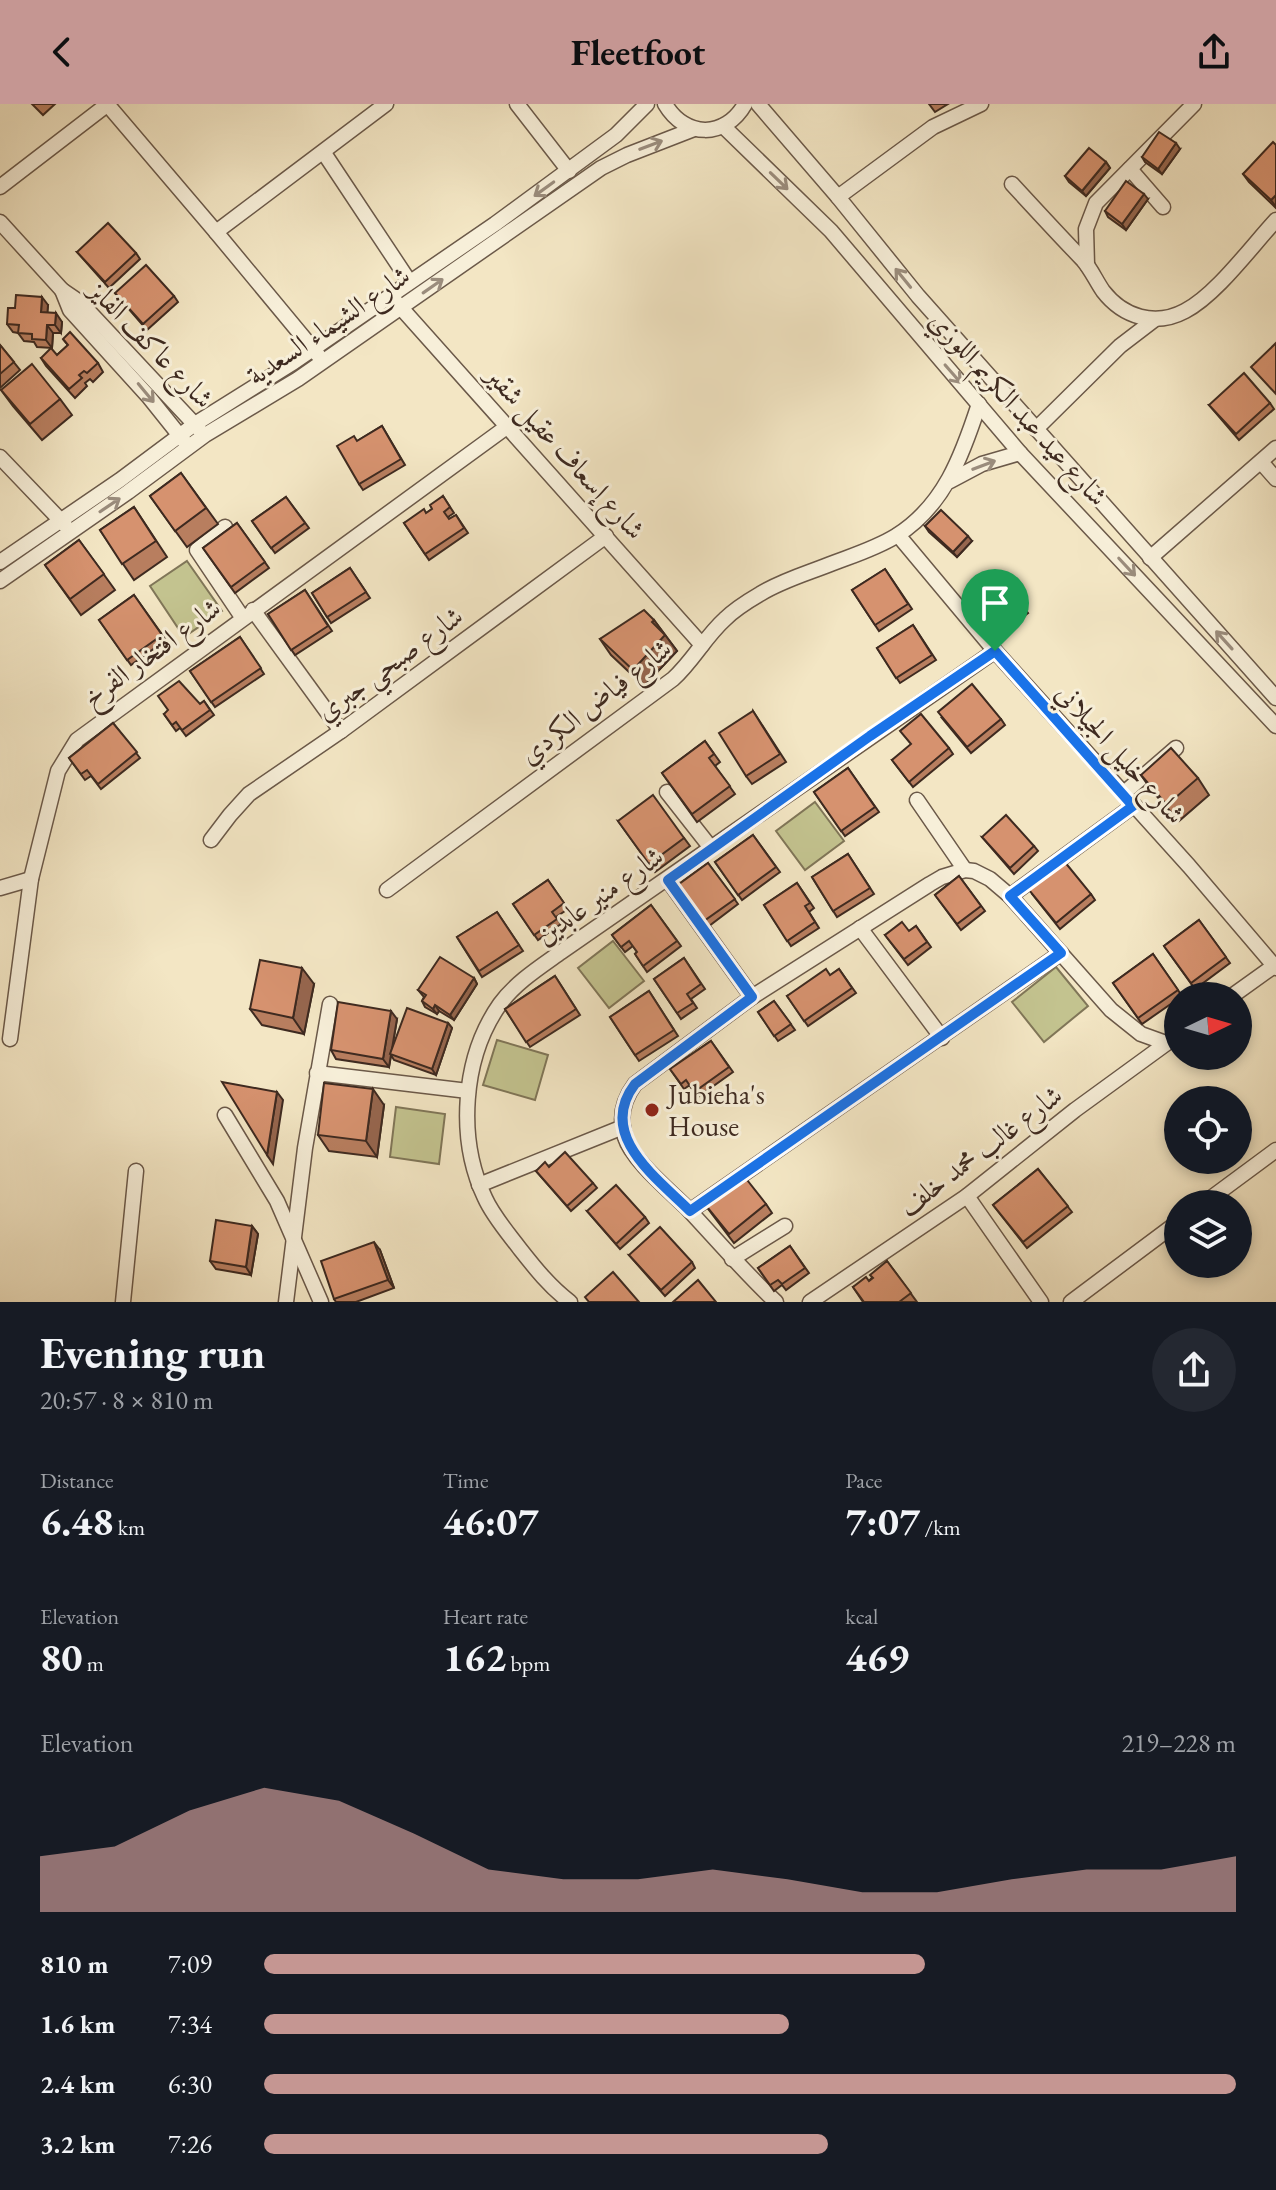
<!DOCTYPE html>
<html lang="en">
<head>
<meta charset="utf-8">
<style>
	:root { --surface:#171b24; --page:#242831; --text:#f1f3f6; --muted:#9ea1a6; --accent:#c59692 }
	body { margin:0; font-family:"EB Garamond",Amiri,serif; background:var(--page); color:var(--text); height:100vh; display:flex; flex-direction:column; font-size:30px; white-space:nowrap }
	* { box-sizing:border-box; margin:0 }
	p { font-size:26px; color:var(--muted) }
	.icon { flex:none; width:44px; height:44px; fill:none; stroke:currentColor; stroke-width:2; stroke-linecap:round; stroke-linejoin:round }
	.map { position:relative; height:1198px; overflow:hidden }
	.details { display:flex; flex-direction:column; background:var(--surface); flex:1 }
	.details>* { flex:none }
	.needle { width:52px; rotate:85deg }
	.controls { position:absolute; left:1164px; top:878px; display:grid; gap:16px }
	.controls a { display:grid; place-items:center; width:88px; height:88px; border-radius:50%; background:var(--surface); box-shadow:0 4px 12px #0003; font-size:40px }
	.pin { position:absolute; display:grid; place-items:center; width:68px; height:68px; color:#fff; margin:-82px -34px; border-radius:50% 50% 50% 0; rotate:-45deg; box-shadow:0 0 8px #0007 }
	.pin .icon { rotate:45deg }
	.round { display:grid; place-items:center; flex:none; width:84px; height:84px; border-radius:42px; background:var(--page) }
	.head { display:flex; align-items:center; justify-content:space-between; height:136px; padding:0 40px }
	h1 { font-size:44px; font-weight:700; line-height:60px }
	.metrics { display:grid; grid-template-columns:repeat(3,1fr); gap:12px; height:136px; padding:8px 40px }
	.metrics div { display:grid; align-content:center }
	.metrics b { font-size:40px; font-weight:700 }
	.metrics small { font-size:22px; font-weight:400 }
	.metrics p { font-size:22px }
	.chart { height:224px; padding:16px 40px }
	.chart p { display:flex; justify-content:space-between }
	.chart svg { width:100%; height:144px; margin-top:8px; fill:var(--accent); opacity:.7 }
	ul { padding:0 40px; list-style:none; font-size:26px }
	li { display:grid; grid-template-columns:128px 96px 1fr; align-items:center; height:60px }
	li i { height:20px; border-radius:10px; background:var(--accent) }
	header { display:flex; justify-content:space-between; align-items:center; height:104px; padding:0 40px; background:var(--accent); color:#111; font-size:36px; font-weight:700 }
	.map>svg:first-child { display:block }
</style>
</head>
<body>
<header><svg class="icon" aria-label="back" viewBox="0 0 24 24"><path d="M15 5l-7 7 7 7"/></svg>Fleetfoot<svg class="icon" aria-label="share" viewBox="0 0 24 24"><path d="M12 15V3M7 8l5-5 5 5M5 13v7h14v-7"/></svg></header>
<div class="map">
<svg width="1276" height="1198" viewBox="0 0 1276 1198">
	<rect width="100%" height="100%" fill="#f3e6c4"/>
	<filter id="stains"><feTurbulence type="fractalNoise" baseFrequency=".0025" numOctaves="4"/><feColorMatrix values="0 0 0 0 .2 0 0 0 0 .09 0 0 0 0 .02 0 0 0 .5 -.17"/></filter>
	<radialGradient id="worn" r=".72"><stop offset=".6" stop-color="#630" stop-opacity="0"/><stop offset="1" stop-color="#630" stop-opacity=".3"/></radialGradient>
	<g fill="#c3c38f" stroke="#807658" stroke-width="2">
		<polygon points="187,457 222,507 184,533 150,482"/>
		<polygon points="815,698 844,737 805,766 776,727"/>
		<polygon points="613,837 644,877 609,904 578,864"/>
		<polygon points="1056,863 1088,902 1044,938 1012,898"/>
		<polygon points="497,936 548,951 535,996 483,981"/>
		<polygon points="396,1003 445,1010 439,1060 390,1053"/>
	</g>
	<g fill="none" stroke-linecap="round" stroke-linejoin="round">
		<defs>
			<g id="minor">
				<polyline points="107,0 216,128 386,0"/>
				<polyline points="517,0 569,67"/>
				<path d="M665,0c20,34 60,35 80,0"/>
				<polyline points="758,0 838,93 918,192 1276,594"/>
				<polyline points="723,22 831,127 1020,349 1276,622"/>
				<polyline points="324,49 409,177"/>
				<polyline points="1130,65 1163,103"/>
				<path d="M1012,80c23,25 47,51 71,76 8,9 13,21 20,31 20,26 52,36 82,20 31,-16 66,-64 91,-91"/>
				<polyline points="0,83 108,0"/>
				<polyline points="838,93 933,23 981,0"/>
				<polyline points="0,118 62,186 81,199 199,325"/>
				<polyline points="216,128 318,251"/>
				<polyline points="1087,161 1086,125 1096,99 1194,0"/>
				<polyline points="62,186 70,206 148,292 184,337"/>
				<polyline points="395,197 702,541"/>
				<polyline points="1036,325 1120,242 1154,216"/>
				<polyline points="0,353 65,421"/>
				<polyline points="1261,358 1276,375"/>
				<polyline points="950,377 982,360 1020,349"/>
				<polyline points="225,423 197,446 242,513"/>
				<polyline points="898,431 995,547 1189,762 1276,864"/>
				<polyline points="1150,454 1276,344"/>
				<polyline points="0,458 120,376 195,320 294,258 495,120 616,31 647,0"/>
				<polyline points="0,477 128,388 205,331 298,275 601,64 627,51 694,25"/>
				<polyline points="253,506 341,627"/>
				<polyline points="667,688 711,744"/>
				<polyline points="1124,689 1176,644"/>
				<polyline points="917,696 965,766"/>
				<polyline points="211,736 230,711 249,690 341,627 606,432"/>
				<polyline points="668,776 752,893"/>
				<polyline points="0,784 31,775"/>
				<path d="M387,786l286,-211c20,-18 32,-42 52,-60 10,-10 23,-18 35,-25 21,-13 45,-20 68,-29 23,-9 47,-16 68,-29 48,-30 66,-80 83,-132"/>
				<polyline points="1010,792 1133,702"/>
				<polyline points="860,824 942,934"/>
				<polyline points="1232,892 1274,862"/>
				<polyline points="10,935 31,775 58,667 77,636 508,322"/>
				<polyline points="317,969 468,987"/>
				<polyline points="225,1011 277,1097 321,1198"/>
				<polyline points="479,1081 623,1023"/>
				<polyline points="967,1092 1041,1198"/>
				<polyline points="1203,1100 1276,1046"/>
				<polyline points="690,1107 1061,849"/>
				<polyline points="732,1155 785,1122"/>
				<polyline points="123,1198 136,1067"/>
				<polyline points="286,1198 305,1044 330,900"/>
				<path d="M570,1198c-20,-15 -35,-34 -50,-53 -12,-16 -27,-33 -35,-51 -28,-59 -23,-140 15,-194 15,-21 40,-37 61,-52l434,-301"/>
				<path d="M776,1198c-32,-30 -60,-63 -90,-95 -17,-17 -54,-47 -61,-70 -6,-19 -2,-37 10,-53l117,-87 178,-113 12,-7 23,-7 9,1 16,8 20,17 101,114 30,24 25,9"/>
				<polyline points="810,1198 967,1092 1075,1006 1178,931"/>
				<polyline points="1071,1198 1178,1118"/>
			</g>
		</defs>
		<use href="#minor" stroke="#6b5949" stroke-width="17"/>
		<use href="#minor" stroke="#f7efd9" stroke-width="14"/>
	</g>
	<g fill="#b87e5f" stroke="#3e2a20" stroke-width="2">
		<polygon points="32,0 55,0 43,11"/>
		<polygon points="929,0 948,0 935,8"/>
		<polygon points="1276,41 1276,104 1249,78 1243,70"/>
		<polygon points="1180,45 1162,70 1145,58 1142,53"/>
		<polygon points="1106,58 1110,64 1086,92 1069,78 1065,72"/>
		<polygon points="1148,95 1126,126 1108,113 1105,107"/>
		<polygon points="77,148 136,149 140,155 109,184"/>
		<polygon points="115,189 174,192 178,198 147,226"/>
		<polygon points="48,201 47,208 62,218 61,229 53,229 52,244 37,243 34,238 24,237 18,229 13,228 7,220 15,204"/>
		<polygon points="63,235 98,259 103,268 93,278 90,275 85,279 87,282 75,294 46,262 41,254 57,251 68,241"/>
		<polygon points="0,241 20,266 0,284"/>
		<polygon points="1,286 60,295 72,311 42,336 13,302"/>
		<polygon points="1270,299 1274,305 1239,336 1209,301"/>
		<polygon points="382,322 405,361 363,386 359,380 357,337"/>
		<polygon points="181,369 218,420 187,443 150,392"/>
		<polygon points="443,392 454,409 448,413 449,415 456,411 468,429 429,456 404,419 426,409 432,405"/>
		<polygon points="286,393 309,424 275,449 252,417"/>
		<polygon points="134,403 167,453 134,476 100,426"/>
		<polygon points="237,419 269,464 235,489 203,444"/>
		<polygon points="925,422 972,437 957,453 929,428"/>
		<polygon points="79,436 115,486 81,511 45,461"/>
		<polygon points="350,464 370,494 331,519 312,489"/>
		<polygon points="885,465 912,505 879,527 852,486"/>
		<polygon points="999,471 1028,509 992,537 964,498"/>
		<polygon points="305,486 332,527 295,551 268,510"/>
		<polygon points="134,491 166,536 131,561 99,516"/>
		<polygon points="654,516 677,547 644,582 611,551 600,535"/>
		<polygon points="913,521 936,556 900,579 877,544"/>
		<polygon points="240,533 264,570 215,603 190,567"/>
		<polygon points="204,597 214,611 186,632 180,624 176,627 164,610 200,600"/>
		<polygon points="753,607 786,658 752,680 746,672"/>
		<polygon points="942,614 1001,615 1005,621 971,649"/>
		<polygon points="113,619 140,654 101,685 91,672 85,676 69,654"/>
		<polygon points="705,637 720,658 715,662 735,690 697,718 662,669"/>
		<polygon points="949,644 953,650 913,683 892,656"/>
		<polygon points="848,664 879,708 845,732 814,688"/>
		<polygon points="1141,671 1198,674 1209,691 1179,717 1152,687"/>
		<polygon points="618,717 684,734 690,742 655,768"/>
		<polygon points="753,731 780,768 742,796 715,758"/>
		<polygon points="982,733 1034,742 1038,747 1014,770"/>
		<polygon points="848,750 874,790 837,813 812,773"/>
		<polygon points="708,759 738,800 705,825 675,783"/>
		<polygon points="959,772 985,807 961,826 935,791"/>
		<polygon points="548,776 568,805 556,813 561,820 538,836 513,800"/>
		<polygon points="797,779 814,804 809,808 819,824 791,842 764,801"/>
		<polygon points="1091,790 1095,796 1060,825 1033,791"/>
		<polygon points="651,801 681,842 647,868 635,850 637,848 633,842 625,848 612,831"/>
		<polygon points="497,808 523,847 482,873 457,833"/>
		<polygon points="1199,816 1230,859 1195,885 1164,842"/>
		<polygon points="916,822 931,843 908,861 885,831 909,827"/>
		<polygon points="1153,850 1182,892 1178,892 1178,895 1142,920 1113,879"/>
		<polygon points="684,854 705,885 691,895 697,904 681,915 654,875"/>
		<polygon points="839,865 856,889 808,922 787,892 831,871"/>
		<polygon points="555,872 580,911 530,943 505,905"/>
		<polygon points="474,874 477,880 454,916 439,907 437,910 425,903 422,897 424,893 418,886"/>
		<polygon points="314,880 304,930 262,921 250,905"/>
		<polygon points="649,887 678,932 639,957 610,913"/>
		<polygon points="774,897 795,926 778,937 758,908"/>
		<polygon points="397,915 392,944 448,919 452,924 436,971 394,956 391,951 389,963 336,955 331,946"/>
		<polygon points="711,937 733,968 698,993 690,981 684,985 670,965"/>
		<polygon points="384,1001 377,1053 329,1047 318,1031"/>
		<polygon points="549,1063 593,1079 597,1084 571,1107 536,1067"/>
		<polygon points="1038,1065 1072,1108 1027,1144 993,1101"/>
		<polygon points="703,1098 766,1100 772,1109 734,1139"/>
		<polygon points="587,1107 645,1113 649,1119 620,1145"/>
		<polygon points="252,1122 258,1130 251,1171 216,1165 210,1157"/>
		<polygon points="790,1142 809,1169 786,1186 782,1181 774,1187 758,1164"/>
		<polygon points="380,1146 394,1184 356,1198 336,1198 334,1195"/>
		<polygon points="629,1151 692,1158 695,1164 665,1192"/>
		<polygon points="887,1157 917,1198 863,1198 853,1183 869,1177"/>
	</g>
	<g fill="#96664e" stroke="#3e2a20" stroke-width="2">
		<polygon points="1176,39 1180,45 1162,70 1158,65"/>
		<polygon points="1106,58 1110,64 1086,92 1082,87"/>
		<polygon points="1144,90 1148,95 1126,126 1122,120"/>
		<polygon points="1276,91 1276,103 1271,96"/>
		<polygon points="42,193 48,201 47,216 41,208"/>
		<polygon points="56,209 62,218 61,229 55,221"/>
		<polygon points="47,221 53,229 52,244 46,236"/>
		<polygon points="968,432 972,437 957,453 953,448"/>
		<polygon points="654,516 677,547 644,582 633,566 652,518"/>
		<polygon points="302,864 314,880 304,930 293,914"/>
		<polygon points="474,874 477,880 454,916 450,911"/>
		<polygon points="435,901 439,907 437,910 433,905"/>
		<polygon points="391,907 397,915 389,963 383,955"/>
		<polygon points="448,919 452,924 436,971 432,965"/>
		<polygon points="373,985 384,1001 377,1053 366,1037"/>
		<polygon points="277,988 283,996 273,1060 267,1051"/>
		<polygon points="252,1122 258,1130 251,1171 246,1163"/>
		<polygon points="374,1138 380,1146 394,1184 388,1176"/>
	</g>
	<g fill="#d6926f" stroke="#3e2a20" stroke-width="2">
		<polygon points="1159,28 1176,39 1158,65 1142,53"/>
		<polygon points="1273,38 1276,41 1276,91 1271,96 1243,70"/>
		<polygon points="1089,44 1106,58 1082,87 1065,72"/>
		<polygon points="1126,77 1144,90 1122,120 1105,107"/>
		<polygon points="108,119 136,149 105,178 77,148"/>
		<polygon points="146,161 174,192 143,220 115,189"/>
		<polygon points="16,191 42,193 41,208 56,209 55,221 47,221 46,236 32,235 32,230 18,229 19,221 7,220 8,204 15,204"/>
		<polygon points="70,228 98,259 87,269 84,267 79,271 82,274 69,285 41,254 51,244 57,251 68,241 63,235"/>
		<polygon points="1276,239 1276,290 1251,263"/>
		<polygon points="0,241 14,258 0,270"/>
		<polygon points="32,260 60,295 30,320 1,286"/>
		<polygon points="1244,269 1270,299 1236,330 1209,301"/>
		<polygon points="382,322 401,355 359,380 337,342 354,332 357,337"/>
		<polygon points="181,369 206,404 175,427 150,392"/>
		<polygon points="443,392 450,403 444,408 449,415 456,411 464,424 425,450 404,419 424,405 426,409 432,405 430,401"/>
		<polygon points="286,393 305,419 271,444 252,417"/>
		<polygon points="134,403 156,437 122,460 100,426"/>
		<polygon points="941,406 968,432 953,448 925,422"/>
		<polygon points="237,419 265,458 231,483 203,444"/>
		<polygon points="79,436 104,470 70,495 45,461"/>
		<polygon points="350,464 366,488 327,513 312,489"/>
		<polygon points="885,465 908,500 875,521 852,486"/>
		<polygon points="999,471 1024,504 988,531 964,498"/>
		<polygon points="305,486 328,522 291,546 268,510"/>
		<polygon points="134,491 162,531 127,556 99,516"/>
		<polygon points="644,506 654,516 652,518 665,531 633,566 600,535"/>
		<polygon points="913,521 932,551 896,574 877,544"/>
		<polygon points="240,533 261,564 211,598 190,567"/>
		<polygon points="179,577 200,600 204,597 210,606 182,626 176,618 172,621 164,610 168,606 158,592"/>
		<polygon points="972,580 1001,615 967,643 938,608"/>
		<polygon points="753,607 780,650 746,672 719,629"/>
		<polygon points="921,610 949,644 909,678 892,656 911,640 900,627"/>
		<polygon points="113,619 137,648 98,680 87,666 81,670 69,654"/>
		<polygon points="705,637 714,650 709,654 730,682 692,710 662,669"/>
		<polygon points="1171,644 1198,674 1167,701 1141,671"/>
		<polygon points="848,664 875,703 841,727 814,688"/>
		<polygon points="653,691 684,734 649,760 618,717"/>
		<polygon points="1006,711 1034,742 1010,764 982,733"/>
		<polygon points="753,731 776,763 738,791 715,758"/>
		<polygon points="848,750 870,784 833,807 812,773"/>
		<polygon points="1064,757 1091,790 1056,819 1029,786"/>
		<polygon points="708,759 735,795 701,819 675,783"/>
		<polygon points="959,772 981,802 957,820 935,791"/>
		<polygon points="548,776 564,799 552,808 557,815 534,831 513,800"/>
		<polygon points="797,779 810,799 805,802 815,818 787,837 764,801"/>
		<polygon points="651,801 677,837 643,862 635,850 637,848 629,837 621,843 612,831"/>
		<polygon points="497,808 519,841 479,867 457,833"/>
		<polygon points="1199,816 1226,853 1191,879 1164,842"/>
		<polygon points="902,818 909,827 916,822 927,838 904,855 885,831"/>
		<polygon points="1153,850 1178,886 1138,914 1113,879"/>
		<polygon points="440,853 474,874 450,911 435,901 433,905 422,897 426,891 418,886"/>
		<polygon points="684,854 701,880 687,890 693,899 677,909 654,875"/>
		<polygon points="260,856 302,864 293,914 250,905"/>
		<polygon points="826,865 830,871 839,865 852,884 804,917 787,892"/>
		<polygon points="555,872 576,905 526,938 505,905"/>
		<polygon points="649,887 674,926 635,951 610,913"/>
		<polygon points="774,897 791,920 774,932 758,908"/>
		<polygon points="338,898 391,907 383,955 331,946"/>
		<polygon points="407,904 448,919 432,965 390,950"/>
		<polygon points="711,937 729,963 694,988 686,976 681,980 670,965"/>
		<polygon points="222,978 277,988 267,1051"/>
		<polygon points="324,979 373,985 366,1037 318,1031"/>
		<polygon points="565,1048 593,1079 567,1102 536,1067 545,1058 549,1063"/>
		<polygon points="1038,1065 1068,1102 1023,1138 993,1101"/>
		<polygon points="740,1067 766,1100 729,1130 703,1098"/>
		<polygon points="616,1081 645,1113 616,1140 587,1107"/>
		<polygon points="216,1116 252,1122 246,1163 210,1157"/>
		<polygon points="660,1123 692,1158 661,1186 629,1151"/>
		<polygon points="374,1138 388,1176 334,1195 321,1157"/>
		<polygon points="790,1142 805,1164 782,1180 778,1176 770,1181 758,1164"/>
		<polygon points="887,1157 911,1189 899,1198 864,1198 853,1183 866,1173 869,1177 873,1174 870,1171"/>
		<polygon points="613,1168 639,1198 589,1198 585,1193"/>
		<polygon points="698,1176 716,1198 673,1198"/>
	</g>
	<defs><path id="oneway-shaft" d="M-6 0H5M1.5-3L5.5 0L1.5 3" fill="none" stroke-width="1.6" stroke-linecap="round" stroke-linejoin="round" transform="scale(2)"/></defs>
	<g stroke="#9a8c7c">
		<use href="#oneway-shaft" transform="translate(651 41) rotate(-21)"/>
		<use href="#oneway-shaft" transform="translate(779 77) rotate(44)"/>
		<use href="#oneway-shaft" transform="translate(544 85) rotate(144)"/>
		<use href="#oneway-shaft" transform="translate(903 174) rotate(-129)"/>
		<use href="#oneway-shaft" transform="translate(433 182) rotate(-35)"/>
		<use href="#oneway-shaft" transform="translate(953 270) rotate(49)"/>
		<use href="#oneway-shaft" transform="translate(146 289) rotate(50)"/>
		<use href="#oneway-shaft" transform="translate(984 361) rotate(-21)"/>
		<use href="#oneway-shaft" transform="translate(110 401) rotate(-34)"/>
		<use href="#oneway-shaft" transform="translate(1127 463) rotate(47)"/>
		<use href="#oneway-shaft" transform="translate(1224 536) rotate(-132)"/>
	</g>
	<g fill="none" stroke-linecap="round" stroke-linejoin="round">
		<defs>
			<path id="route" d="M995,547l138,155 -123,90 51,57 -371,258c-33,-33 -94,-76 -55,-127l117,-87 -84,-117 202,-144z"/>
		</defs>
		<use href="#route" stroke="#fff" stroke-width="16"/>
		<use href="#route" stroke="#1a73e8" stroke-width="10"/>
	</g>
	<circle fill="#8f2418" stroke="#f7efd9" stroke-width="3" cx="652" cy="1006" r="8"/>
	<g text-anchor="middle" stroke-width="6" stroke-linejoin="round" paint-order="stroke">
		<g font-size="28" fill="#3e2a20" stroke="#f7efd9">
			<text transform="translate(328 221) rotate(-34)" y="10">شارع الشيماء السعدية</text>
			<text transform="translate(152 240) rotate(46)" y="10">شارع عاكف الفايز</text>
			<text transform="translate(1019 304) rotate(48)" y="10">شارع عيد عبد الكريم اللوزي</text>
			<text transform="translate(566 348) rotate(48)" y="10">شارع إسعاف عقيل شقير</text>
			<text transform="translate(151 548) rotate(-36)" y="10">شارع افتخار الفرخ</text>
			<text transform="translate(389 559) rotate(-36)" y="10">شارع صبحي جبري</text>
			<text transform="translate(595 597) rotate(-38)" y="10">شارع فياض الكردي</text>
			<text transform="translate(1121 649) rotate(48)" y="10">شارع خليل الجيلاني</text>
			<text transform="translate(599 791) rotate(-35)" y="10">شارع منير عابدين</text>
			<text transform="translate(980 1046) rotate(-37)" y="10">شارع غالب محمد خلف</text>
		</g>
		<g font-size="28" fill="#3e2a20" stroke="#f7efd9" text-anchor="start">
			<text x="668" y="1000">Jubieha's<tspan x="668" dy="32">House</tspan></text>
		</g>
	</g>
	<rect width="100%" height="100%" filter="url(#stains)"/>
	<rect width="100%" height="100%" fill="url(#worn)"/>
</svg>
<div class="controls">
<a><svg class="needle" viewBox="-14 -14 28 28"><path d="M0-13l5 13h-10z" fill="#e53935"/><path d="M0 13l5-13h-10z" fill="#9ea1a6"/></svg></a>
<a><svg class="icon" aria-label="locate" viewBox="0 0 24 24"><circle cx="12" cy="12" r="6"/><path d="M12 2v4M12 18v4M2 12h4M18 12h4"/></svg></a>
<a><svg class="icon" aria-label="layers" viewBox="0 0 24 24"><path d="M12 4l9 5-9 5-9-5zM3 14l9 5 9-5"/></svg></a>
</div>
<div class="pin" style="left:995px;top:547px;background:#1e9e55"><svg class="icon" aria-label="arrive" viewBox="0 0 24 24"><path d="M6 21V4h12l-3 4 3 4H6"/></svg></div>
</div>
<section class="details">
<div class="head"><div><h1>Evening run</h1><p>20:57 · 8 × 810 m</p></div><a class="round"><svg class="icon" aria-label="share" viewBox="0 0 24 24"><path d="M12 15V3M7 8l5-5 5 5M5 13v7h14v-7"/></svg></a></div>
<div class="metrics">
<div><p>Distance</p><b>6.48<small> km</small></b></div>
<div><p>Time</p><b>46:07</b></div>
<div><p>Pace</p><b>7:07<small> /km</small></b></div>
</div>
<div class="metrics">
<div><p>Elevation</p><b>80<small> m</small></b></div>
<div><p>Heart rate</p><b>162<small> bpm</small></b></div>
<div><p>kcal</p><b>469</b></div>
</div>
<div class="chart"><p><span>Elevation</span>219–228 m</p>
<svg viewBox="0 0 160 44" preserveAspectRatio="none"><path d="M0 44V27L10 24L20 13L30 6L40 10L50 20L60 31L70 34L80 34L90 31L100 34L110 38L120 38L130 34L140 31L150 31L160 27V44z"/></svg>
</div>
<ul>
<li><b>810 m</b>7:09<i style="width:68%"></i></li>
<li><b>1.6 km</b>7:34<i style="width:54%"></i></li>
<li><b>2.4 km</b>6:30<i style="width:100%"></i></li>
<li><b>3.2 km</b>7:26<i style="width:58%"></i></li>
</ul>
</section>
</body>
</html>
